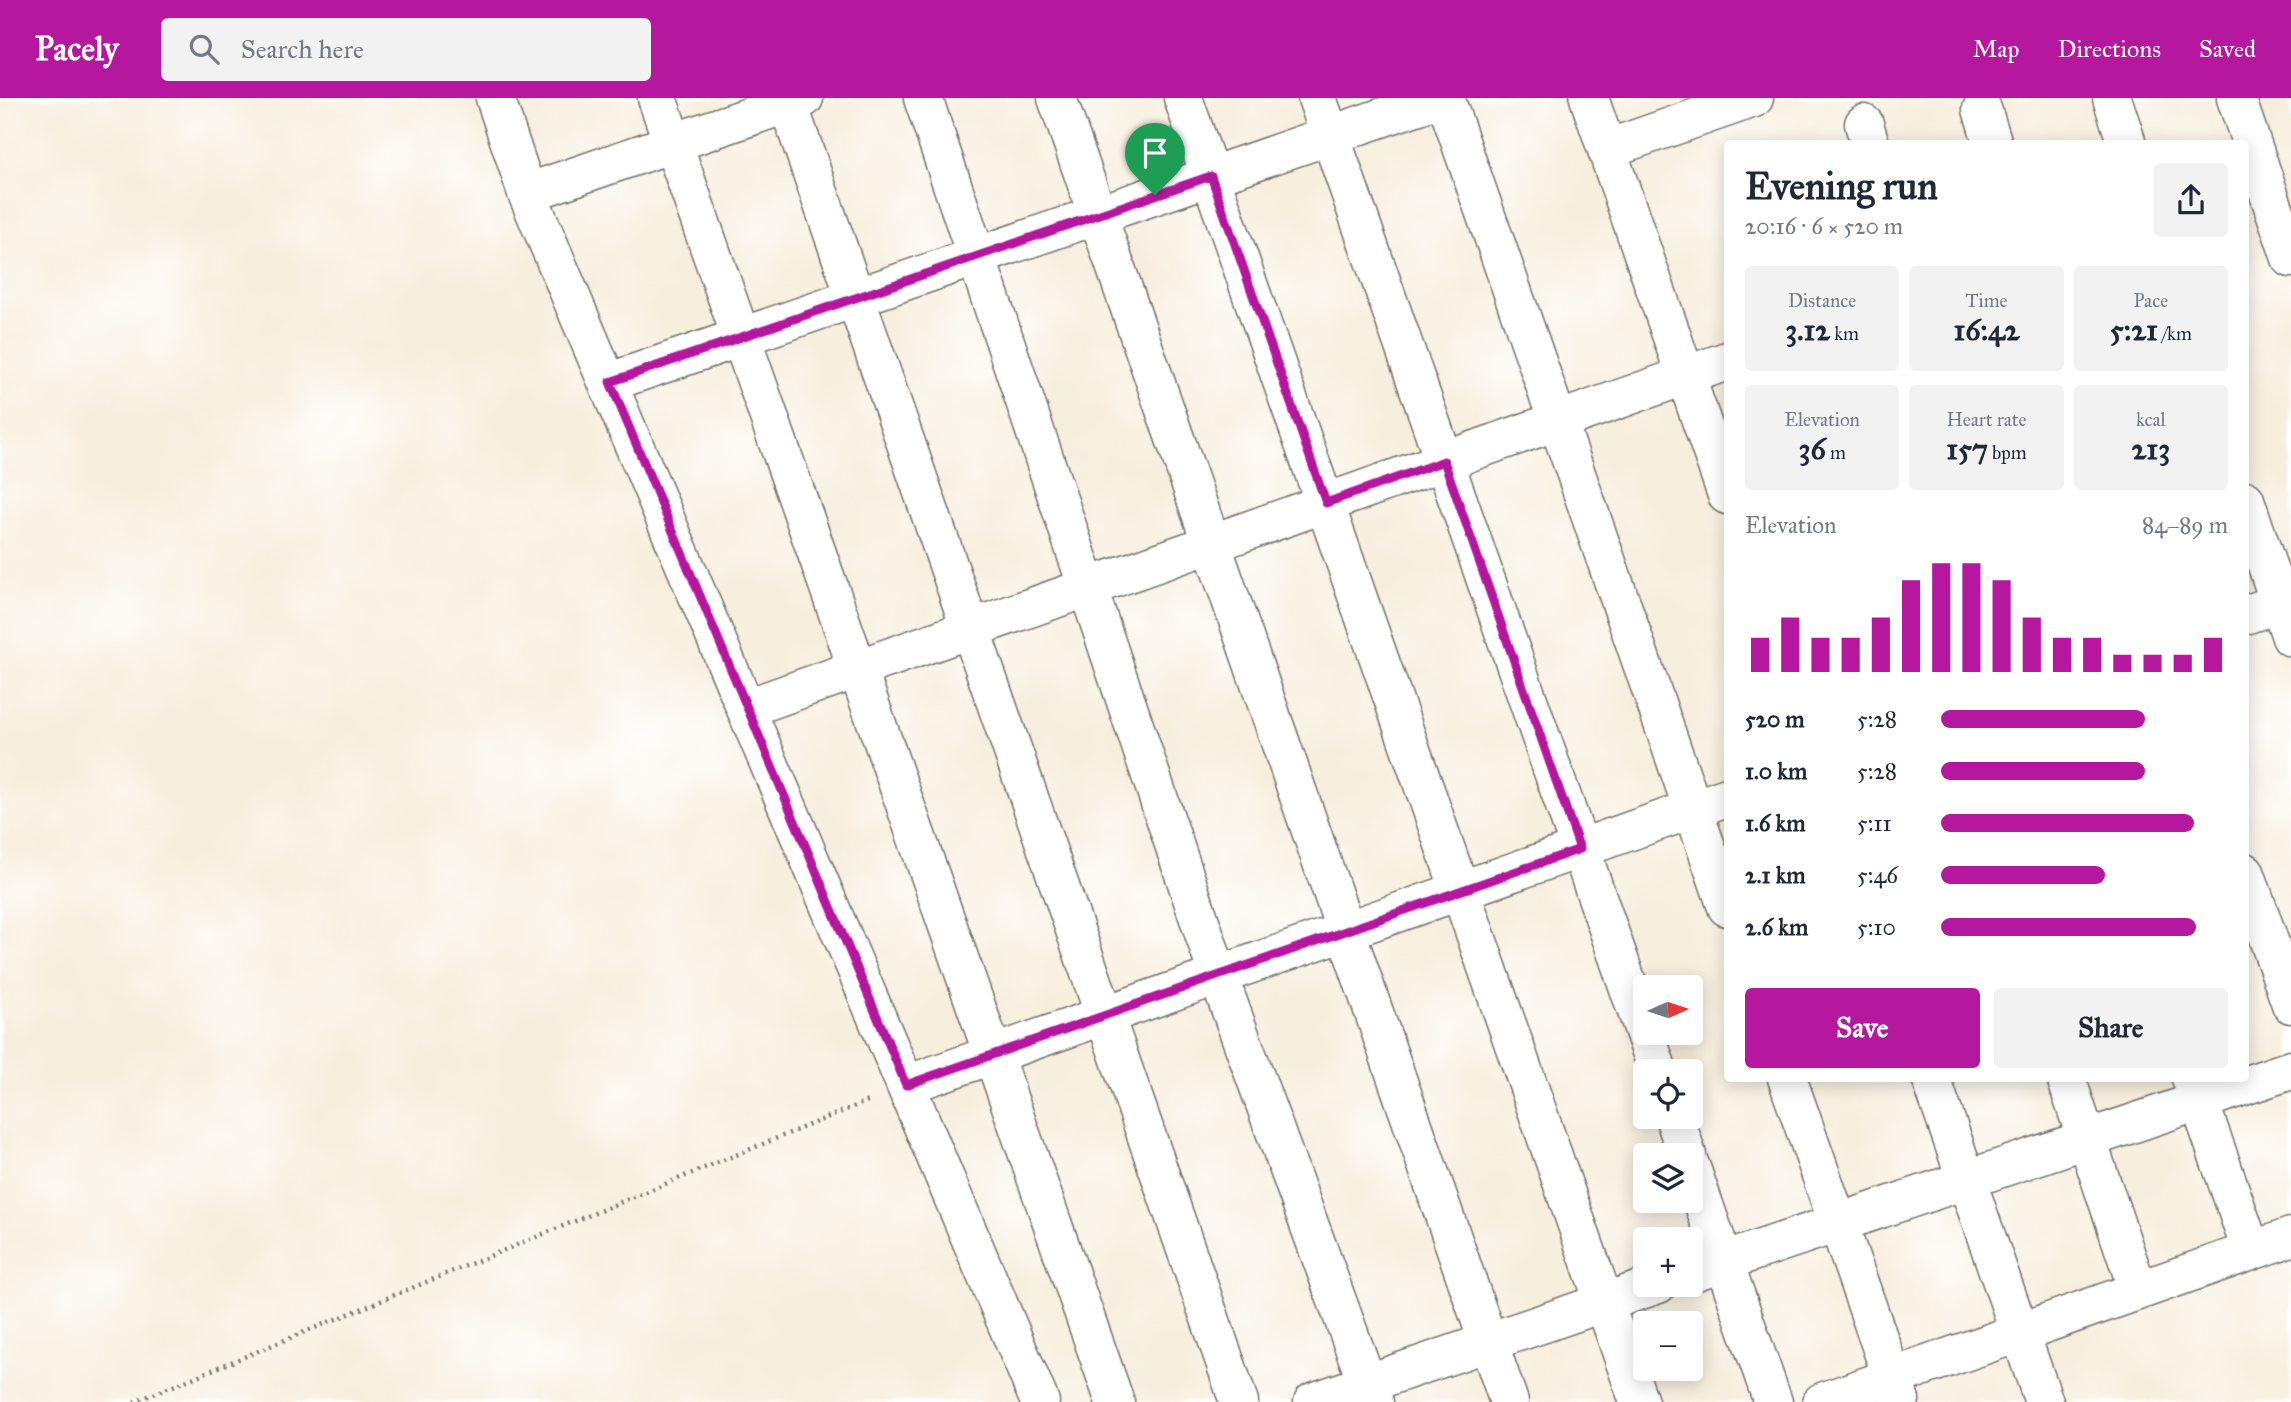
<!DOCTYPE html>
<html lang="en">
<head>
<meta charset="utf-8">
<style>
	:root { --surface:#fff; --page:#f2f2f3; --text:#1f2937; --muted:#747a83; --accent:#b5179e }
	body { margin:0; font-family:"IM FELL Great Primer",serif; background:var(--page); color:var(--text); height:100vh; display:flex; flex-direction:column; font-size:26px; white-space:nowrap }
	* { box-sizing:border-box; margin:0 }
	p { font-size:23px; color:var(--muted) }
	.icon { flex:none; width:38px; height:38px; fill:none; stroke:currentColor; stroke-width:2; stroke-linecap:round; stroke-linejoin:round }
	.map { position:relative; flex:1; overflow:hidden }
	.drawer { position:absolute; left:1724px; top:42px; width:525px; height:942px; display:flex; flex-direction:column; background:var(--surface); border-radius:7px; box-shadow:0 4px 18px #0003 }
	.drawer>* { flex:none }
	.needle { width:46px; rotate:87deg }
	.tools { position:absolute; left:1633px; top:877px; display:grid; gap:14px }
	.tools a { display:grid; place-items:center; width:70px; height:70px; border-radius:7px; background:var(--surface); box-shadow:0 4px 18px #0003; font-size:35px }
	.pin { position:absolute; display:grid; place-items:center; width:60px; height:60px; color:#fff; margin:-72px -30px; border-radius:50% 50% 50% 0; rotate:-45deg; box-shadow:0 0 7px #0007 }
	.pin .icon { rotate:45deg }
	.round { display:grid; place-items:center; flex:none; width:74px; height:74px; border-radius:7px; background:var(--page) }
	.overview { display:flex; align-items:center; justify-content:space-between; height:119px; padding:0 21px }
	h1 { font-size:38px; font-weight:800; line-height:52px }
	.stats { display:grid; grid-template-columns:repeat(3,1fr); gap:10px; height:119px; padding:7px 21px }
	.stats div { display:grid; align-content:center; border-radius:7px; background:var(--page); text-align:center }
	.stats b { font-size:30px; font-weight:800 }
	.stats small { font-size:19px; font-weight:400 }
	.stats p { font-size:19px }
	.chart { height:196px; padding:14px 21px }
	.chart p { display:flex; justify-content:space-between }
	.chart svg { width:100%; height:126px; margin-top:7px; stroke:var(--accent); stroke-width:6 }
	.primary-button { display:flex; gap:14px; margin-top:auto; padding:14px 21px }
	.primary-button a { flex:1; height:80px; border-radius:7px; background:var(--accent); color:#fff; font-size:28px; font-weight:800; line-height:80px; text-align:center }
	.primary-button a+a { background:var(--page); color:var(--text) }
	ul { padding:0 21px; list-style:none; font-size:23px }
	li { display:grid; grid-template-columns:112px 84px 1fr; align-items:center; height:52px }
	li i { height:18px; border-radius:9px; background:var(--accent) }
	header { display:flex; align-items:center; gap:42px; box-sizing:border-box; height:98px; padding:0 35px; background:var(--accent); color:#fff }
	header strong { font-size:33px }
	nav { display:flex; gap:38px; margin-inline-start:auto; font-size:24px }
	.search { width:490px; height:63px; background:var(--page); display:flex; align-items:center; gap:18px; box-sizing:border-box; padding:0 24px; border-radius:7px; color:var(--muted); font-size:26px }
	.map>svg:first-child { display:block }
</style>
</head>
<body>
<header>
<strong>Pacely</strong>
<div class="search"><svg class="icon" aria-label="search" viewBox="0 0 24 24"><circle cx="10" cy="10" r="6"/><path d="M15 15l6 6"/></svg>Search here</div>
<nav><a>Map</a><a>Directions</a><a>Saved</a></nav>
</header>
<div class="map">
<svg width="2291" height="1304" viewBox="0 0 2291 1304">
	<rect width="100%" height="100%" fill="#fff"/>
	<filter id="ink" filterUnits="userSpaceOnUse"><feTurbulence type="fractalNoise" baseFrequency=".0143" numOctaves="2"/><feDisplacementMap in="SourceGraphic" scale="14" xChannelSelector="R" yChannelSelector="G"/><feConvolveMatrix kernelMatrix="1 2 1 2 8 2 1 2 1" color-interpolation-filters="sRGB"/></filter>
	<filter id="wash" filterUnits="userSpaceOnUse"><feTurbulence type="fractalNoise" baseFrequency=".00686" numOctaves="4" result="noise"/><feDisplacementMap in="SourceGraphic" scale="28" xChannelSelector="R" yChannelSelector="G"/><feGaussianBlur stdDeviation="1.57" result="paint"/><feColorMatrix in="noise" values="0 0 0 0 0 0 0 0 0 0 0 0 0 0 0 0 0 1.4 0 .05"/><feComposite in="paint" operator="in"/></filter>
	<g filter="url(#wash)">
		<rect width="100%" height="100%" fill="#f7efde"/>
	</g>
	<g filter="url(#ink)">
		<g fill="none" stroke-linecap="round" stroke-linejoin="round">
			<defs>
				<g id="minor">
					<polyline points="495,0 527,95 1040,1304"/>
					<polyline points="657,0 1115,1304"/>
					<polyline points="786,0 1239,1304"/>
					<polyline points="923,0 1218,877 1374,1304"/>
					<polyline points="1057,0 1509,1304"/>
					<polyline points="1183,0 1639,1304"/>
					<polyline points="1317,0 1658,973"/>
					<polyline points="1445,0 1727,809"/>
					<polyline points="1589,0 1727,397"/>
					<polyline points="2112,0 2127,46"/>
					<polyline points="2236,0 2291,160"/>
					<polyline points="1982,11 1993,46"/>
					<polyline points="1864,26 1870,46"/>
					<polyline points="1607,51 1754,0"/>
					<polyline points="527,95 804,0"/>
					<polyline points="610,284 1439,0"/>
					<polyline points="2245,402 2291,539"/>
					<polyline points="2245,517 2291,501"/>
					<polyline points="747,610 1727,263"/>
					<polyline points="2245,774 2291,906"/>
					<polyline points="1787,980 1900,1302"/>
					<polyline points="1931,980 2044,1304"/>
					<polyline points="2066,980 2138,1192"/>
					<polyline points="2191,980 2251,1152"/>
					<polyline points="906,987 1727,699"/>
					<polyline points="1674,1018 1687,1057"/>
					<polyline points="1690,1067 1773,1304"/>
					<polyline points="1690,1175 2291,972"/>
					<polyline points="1313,1304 1658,1186"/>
					<polyline points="1822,1304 2291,1139"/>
				</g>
			</defs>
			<use href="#minor" stroke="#72706a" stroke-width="41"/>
			<polyline stroke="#72706a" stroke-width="4.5" stroke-dasharray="2 5" stroke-linecap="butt" points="134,1304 870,1002"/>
			<use href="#minor" stroke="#fff" stroke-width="38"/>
		</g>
	</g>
	<g fill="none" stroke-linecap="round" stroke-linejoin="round" filter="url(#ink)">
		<defs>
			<polygon id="route" points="1211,78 1326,405 1444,363 1580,751 906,987 610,284"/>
		</defs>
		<use href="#route" stroke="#fff" stroke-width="14"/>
		<use href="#route" stroke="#b5179e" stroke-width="9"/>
	</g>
</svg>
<div class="tools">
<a><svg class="needle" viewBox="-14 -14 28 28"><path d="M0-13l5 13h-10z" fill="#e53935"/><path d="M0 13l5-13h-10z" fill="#747a83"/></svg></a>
<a><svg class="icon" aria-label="locate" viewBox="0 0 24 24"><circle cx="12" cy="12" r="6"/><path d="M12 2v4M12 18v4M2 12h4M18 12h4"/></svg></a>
<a><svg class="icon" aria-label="layers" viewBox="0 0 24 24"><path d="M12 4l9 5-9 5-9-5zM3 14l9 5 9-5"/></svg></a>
<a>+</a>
<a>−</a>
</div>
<div class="pin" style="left:1155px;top:97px;background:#1e9e55"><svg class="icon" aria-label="arrive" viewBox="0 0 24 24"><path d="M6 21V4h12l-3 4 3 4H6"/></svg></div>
<section class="drawer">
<div class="overview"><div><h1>Evening run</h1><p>20:16 · 6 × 520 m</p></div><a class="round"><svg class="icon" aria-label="share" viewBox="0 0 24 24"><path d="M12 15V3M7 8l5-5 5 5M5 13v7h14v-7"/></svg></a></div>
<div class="stats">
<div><p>Distance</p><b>3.12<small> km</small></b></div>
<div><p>Time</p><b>16:42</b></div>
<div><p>Pace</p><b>5:21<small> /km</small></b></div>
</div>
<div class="stats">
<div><p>Elevation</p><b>36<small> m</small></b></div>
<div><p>Heart rate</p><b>157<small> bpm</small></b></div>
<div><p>kcal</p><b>213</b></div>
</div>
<div class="chart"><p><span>Elevation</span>84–89 m</p>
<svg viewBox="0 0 160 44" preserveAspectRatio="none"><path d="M5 44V32M15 44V25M25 44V32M35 44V32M45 44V25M55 44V12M65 44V6M75 44V6M85 44V12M95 44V25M105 44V32M115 44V32M125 44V38M135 44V38M145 44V38M155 44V32"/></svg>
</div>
<ul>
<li><b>520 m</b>5:28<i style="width:71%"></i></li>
<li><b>1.0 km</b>5:28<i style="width:71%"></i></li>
<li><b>1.6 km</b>5:11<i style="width:88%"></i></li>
<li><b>2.1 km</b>5:46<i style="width:57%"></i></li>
<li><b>2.6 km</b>5:10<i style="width:89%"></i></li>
</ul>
<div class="primary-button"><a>Save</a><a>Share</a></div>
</section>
</div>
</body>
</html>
